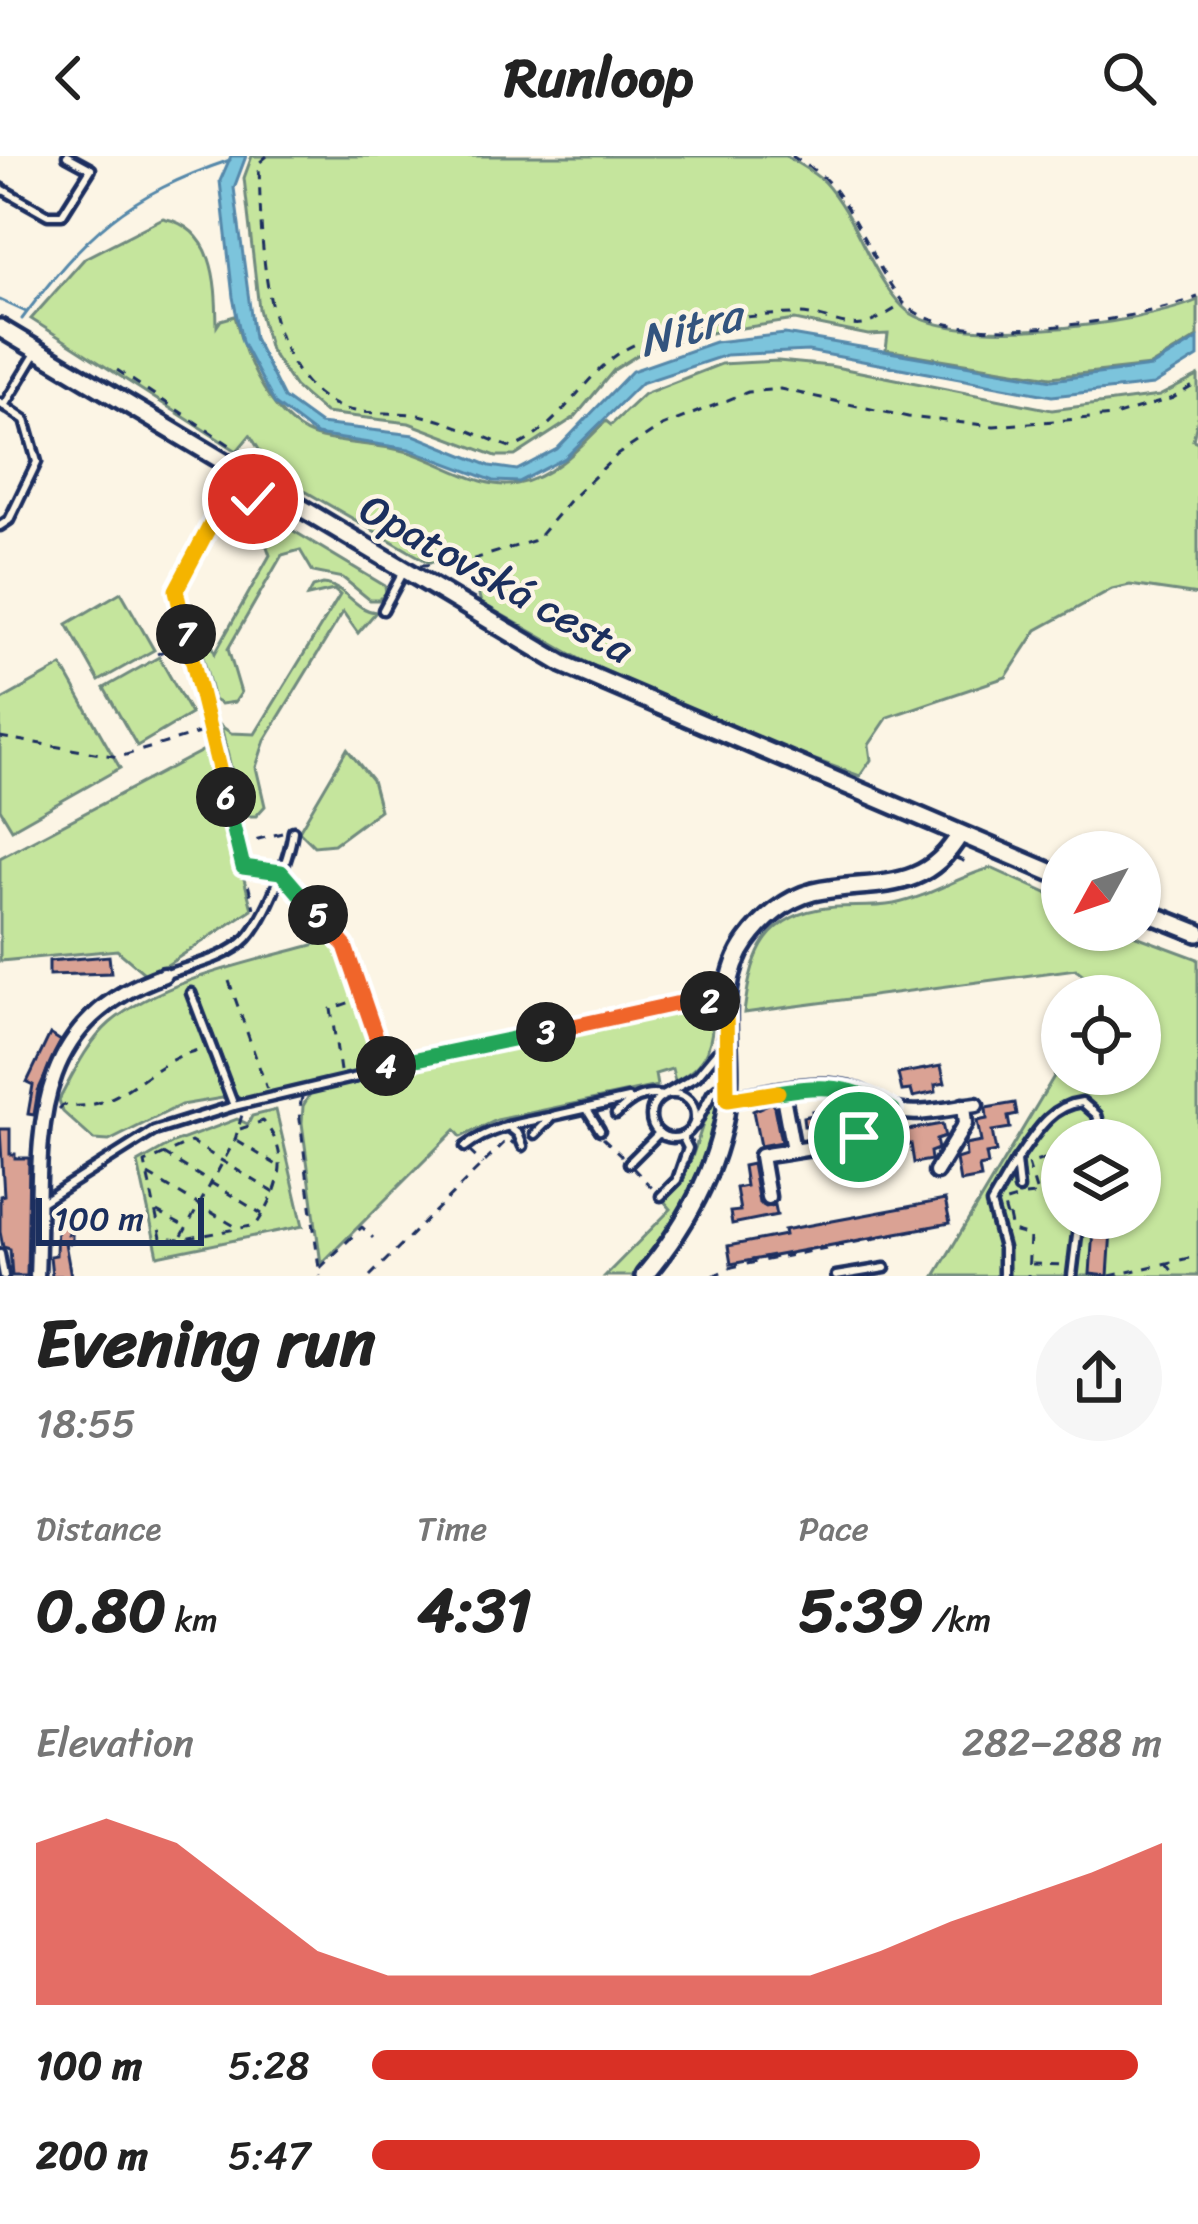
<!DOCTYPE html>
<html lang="en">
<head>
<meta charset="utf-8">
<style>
	:root { --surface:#fff; --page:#f6f6f6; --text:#222; --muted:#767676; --accent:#d93025 }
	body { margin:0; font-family:Sriracha,sans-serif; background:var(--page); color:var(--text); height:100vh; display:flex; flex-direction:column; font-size:45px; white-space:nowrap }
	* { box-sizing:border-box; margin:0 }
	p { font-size:39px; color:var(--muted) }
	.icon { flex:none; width:66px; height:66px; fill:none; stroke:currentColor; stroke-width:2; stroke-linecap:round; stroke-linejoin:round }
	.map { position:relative; height:1120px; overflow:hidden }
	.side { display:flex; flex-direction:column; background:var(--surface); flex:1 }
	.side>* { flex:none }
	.needle { width:78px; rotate:230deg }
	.buttons { position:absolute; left:1041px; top:675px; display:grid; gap:24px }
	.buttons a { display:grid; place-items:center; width:120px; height:120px; border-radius:50%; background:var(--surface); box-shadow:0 3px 9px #0004; font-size:60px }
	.scale { position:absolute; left:36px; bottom:30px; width:168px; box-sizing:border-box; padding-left:12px; border:6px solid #1b2f5e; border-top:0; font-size:33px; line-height:42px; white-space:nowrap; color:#1b2f5e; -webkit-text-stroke:9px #fcf5e5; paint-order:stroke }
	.pin { position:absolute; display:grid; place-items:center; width:102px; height:102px; color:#fff; margin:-51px; border:6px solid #fff; border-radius:50%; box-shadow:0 3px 12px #0007 }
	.km { position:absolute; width:60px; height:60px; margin:-30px; border-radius:50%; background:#222; color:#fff; font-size:33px; line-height:60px; text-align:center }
	.round { display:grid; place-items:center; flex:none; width:126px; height:126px; border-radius:63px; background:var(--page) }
	.overview { display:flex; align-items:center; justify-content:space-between; height:204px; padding:0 36px }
	h1 { font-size:66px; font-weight:800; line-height:90px }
	.figures { display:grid; grid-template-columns:repeat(3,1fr); gap:18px; height:204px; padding:12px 36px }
	.figures div { display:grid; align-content:center }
	.figures b { font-size:60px; font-weight:800 }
	.figures small { font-size:33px; font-weight:400 }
	.figures p { font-size:33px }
	.chart { height:336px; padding:24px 36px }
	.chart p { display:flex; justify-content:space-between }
	.chart svg { width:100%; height:216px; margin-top:12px; fill:var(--accent); opacity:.7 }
	ul { padding:0 36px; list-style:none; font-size:39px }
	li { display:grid; grid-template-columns:192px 144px 1fr; align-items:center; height:90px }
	li i { height:30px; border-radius:15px; background:var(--accent) }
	header { display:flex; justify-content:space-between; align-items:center; height:156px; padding:0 36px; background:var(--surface); font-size:54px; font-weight:800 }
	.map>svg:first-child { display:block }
</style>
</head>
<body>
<header><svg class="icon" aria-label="back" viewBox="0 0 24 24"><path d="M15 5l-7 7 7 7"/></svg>Runloop<svg class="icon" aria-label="search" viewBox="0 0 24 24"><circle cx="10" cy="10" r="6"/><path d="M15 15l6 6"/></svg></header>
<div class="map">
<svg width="1198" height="1120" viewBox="0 0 1198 1120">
	<rect width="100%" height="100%" fill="#fcf5e5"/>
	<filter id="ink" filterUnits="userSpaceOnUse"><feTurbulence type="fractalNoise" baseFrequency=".00833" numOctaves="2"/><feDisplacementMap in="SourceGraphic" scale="24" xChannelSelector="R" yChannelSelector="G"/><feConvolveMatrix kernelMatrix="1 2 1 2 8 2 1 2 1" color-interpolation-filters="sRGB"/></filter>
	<g filter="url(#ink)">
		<g fill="#c5e59d" stroke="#708a7e" stroke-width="3" fill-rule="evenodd">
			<path d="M252,0h534c12,8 28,16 38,26 33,36 45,90 79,125 42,44 241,17 295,-7v37l-48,29 -99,11 -165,-27 2,-16 -20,1 -73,-15 -80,12 -65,15 -36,23 -39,47 -60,39h-19l-87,-33 -84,-10 -30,-26 -25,-37 -11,-41 -15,-131z"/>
			<path d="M163,62c53,11 53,65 54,108l4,-6 14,-4c9,42 39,111 86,122 30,7 62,6 91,15 31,10 73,38 105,31 36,-6 65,-39 89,-63l5,4 33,-31 77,-30 57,-3 52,5 222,44 107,-14 39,-20v42l-5,22 5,2v153l-68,-10 -18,4 -75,41 -31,47 -118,40 -19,28 2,15 -11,16 -61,-22 -1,5 -173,-75 1,-4 -39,-17 -106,-60 -8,-31 -16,-10h-29l-144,-83 -16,-15 -18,-29 -13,16 -206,-132 54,-61z"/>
			<polygon points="262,356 385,430 386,437 379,444 370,444 343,422 313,416 300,394 282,399 228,493 241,537 235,546 221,548 214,544 200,489 203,462 215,497 270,399 258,365"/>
			<path d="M323,428c24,2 30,26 53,28l-18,21 -15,-21 -78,128 -9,27 9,39 -9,10h-7l-9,-10 -19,-80 10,7 24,1 85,-139 -6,-5 -26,6 5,-9z"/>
			<polygon points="121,436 154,494 99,525 67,468"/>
			<polygon points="159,501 191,558 137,590 104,532"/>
			<polygon points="62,510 120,612 12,673 0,653 0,545"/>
			<polygon points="347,593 372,624 380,654 334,688 314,690 299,675"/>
			<polygon points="204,594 211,598 252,753 155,817 145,818 117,794 0,805 0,702"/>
			<path d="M991,712l71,32v30h58l78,29v317h-263l127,-213v11h78v-78h-38l2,-5 -28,-22 -332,44c7,-51 15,-93 75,-104 24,-5 50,0 75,-5 35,-7 63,-27 97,-36zM1062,984h78v78h-78z"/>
			<path d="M334,783l6,5 42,122 -140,33 -8,-3 -53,9 -72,36 -15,-1 -31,-28 -4,-12c14,-26 28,-57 51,-77 54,-46 156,-64 224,-84z"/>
			<path d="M713,847c1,35 -3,62 -38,78l-3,-12 -17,5 2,12 -160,34 -36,17 -6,-7 -134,134 -19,-141 1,-17 8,-14 362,-85z"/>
			<path d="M715,938l4,5c-11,77 -37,118 -85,177h-29l66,-67 -7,-8c32,-29 32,-70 51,-107z"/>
			<polygon points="276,954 303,1070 158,1100 138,1007 173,987 237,963 248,968 252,960"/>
		</g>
		<polygon fill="#7cc4dc" stroke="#58a" stroke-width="3" points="231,0 246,0 234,32 254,182 284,242 320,268 414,279 490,310 517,314 557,293 632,215 715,186 785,178 1052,224 1151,211 1198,183 1198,201 1153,229 1052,240 808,195 726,199 641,227 565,302 519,326 494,325 409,293 316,279 275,248 242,186 233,141 220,25"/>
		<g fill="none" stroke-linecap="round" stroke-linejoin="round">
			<g stroke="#58a" stroke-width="3">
				<polyline points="0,144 26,156"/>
				<path d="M22,163c64,-86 104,-124 208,-159"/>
			</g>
		</g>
		<g fill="#daa294" stroke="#1b2f5e" stroke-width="3">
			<polygon points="109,800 111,817 49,819 49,805"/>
			<polygon points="50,878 61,885 38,935 34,959 28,958 33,929 27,926"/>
			<polygon points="941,910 945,927 935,929 936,936 913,941 911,934 902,935 898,918"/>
			<polygon points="773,946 781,986 760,990 753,955"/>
			<polygon points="850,947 851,952 861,951 863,959 846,965 847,971 824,975 823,970 804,970 803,961 813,959 812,955"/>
			<polygon points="1015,947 1017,959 1008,961 1010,972 992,975 996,996 986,998 988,1009 979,1011 981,1022 960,1026 956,1003 966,1000 965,989 981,986 977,965 987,963 986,952"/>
			<polygon points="942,968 945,981 936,984 938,993 930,996 931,1004 914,1007 911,988 905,989 902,975"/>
			<polygon points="0,973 10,973 10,998 15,998 15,1002 29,1002 27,1120 12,1120 10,1093 3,1091 0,1076 0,1040 4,1039"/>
			<polygon points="752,1008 759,1047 766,1051 775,1049 777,1059 732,1068 730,1056 740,1055 736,1032 746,1030 743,1010"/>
			<polygon points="945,1044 950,1067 731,1108 728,1090 785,1079 784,1074"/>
			<polygon points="57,1066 68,1068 68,1078 72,1078 72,1087 65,1087 71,1120 52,1120 50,1100 56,1099"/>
			<polygon points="1093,1073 1111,1074 1108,1120 1090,1118"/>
		</g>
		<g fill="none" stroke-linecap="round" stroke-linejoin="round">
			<defs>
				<g id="service">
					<polyline points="0,32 48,59 62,59 91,13 67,0"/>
					<polyline points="0,247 25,264 37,306 9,364 0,370"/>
					<polyline points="4,250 36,197"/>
					<polyline points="383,454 404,415"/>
					<path d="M167,818c25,-9 61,-16 80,-36 20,-22 42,-79 46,-107"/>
					<polyline points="191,837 234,950"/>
					<circle cx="673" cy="960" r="22"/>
					<polyline points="587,953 600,974"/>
					<path d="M616,958c15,-14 26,-22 47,-18l34,-20 20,-24 8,-3"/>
					<polyline points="695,969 712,937 724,927"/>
					<polyline points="508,970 518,978 523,990"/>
					<polyline points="535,978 553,960 628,943"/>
					<path d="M465,991c25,-19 54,-24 85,-30"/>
					<polyline points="629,1007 659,977"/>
					<path d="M1019,1033l-3,-28c18,-25 33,-55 66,-59l15,13 7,25"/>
					<polyline points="661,1040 677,1024 688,992 682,980"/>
					<polyline points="40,1047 154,975 234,950 387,914"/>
					<polyline points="0,1098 4,1120"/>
					<polyline points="836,1120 885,1112"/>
					<polyline points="1003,1120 1003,1092 991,1048 1014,1008"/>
					<polyline points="1072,1120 1079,1062"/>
				</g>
				<g id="minor">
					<polyline points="782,935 793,994"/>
					<path d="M727,944c36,-6 76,-18 112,-13 21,2 34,14 52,22 23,9 60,-1 85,-4"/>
					<polyline points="936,1016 965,968 963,950"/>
					<path d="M768,1041l-7,-41c35,-7 118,-11 132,-46"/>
					<path d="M37,1120c6,-124 -20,-249 127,-301"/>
				</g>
				<g id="tertiary">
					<polyline points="0,172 563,508 1062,721"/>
					<polyline points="1140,754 1198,777"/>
					<path d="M644,1120c44,-52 77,-113 84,-182 5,-51 -14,-108 19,-153 16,-22 39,-42 66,-49 59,-13 110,5 147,-58"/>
				</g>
			</defs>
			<use href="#service" stroke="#1b2f5e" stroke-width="15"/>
			<use href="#minor" stroke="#1b2f5e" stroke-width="21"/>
			<use href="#tertiary" stroke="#1b2f5e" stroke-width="24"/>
			<g stroke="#1b2f5e" stroke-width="3" stroke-dasharray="9 9" stroke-linecap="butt">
				<path d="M267,0l-8,7c2,71 1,212 81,244 26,10 57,3 84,9 30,7 59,21 88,32 53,-20 74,-84 126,-105 49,-20 109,-29 162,-29 20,0 44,14 63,11 13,-3 29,-15 41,-21"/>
				<path d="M792,0c10,7 22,13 31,21 29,27 52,92 80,125 44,51 237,18 295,-5"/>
				<polyline points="117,214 281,323"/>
				<polyline points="253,343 247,353 213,364 175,434 254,752"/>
				<polyline points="420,409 458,408 536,384 569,345 617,299 662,270 748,236 780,233 908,261 994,270 1114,260 1173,242 1198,227"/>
				<polyline points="157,498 188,484"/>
				<polyline points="0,581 119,601 209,574"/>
				<polyline points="239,688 282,677"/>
				<polyline points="956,702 971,708"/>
				<polyline points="243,711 271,715"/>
				<polyline points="289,725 345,791 384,904"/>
				<polyline points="229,825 267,933"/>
				<polyline points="393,912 675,848 718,845"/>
				<polyline points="340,915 331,853 362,842"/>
				<polyline points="302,941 299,956 320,1120"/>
				<path d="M59,953l4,-4c59,10 87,-48 141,-56"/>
				<path d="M240,973l23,-8c30,35 16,70 -7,104l-76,15 -19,-2 -16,-75 46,-21 84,51"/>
				<polyline points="603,982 622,1000"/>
				<polyline points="237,985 280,1011"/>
				<polyline points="469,995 483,1008"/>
				<polyline points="164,998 262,1058"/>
				<polyline points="633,1012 655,1035"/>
				<polyline points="148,1019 238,1072"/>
				<polyline points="1036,1034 1028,1008 1058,999"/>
				<polyline points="1025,1040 1051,1037 1062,1043"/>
				<polyline points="157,1056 185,1071"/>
				<polyline points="1009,1060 1012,1075 1030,1080 1028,1120"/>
				<polyline points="1007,1061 1003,1047 1016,1043"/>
				<polyline points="182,1080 235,984 243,955"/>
				<polyline points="1166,1107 1176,1120"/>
				<polyline points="1032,1108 1065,1109"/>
				<polyline points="320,1112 362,1071 373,1082"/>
				<polyline points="370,1120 508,983 514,988"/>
				<polyline points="713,1120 732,1111 941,1069"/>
				<polyline points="1110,1120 1198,1100"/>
			</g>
			<use href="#service" stroke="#fcf5e5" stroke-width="6"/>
			<use href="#minor" stroke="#fcf5e5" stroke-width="12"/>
			<use href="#tertiary" stroke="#fcf5e5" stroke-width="15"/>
			<g stroke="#1b2f5e" stroke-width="3" stroke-dasharray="9 9" stroke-linecap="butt">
				<polyline points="773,1100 774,1103"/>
				<polyline points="752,1104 757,1104"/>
				<polyline points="737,1107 738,1110"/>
			</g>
		</g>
	</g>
	<g fill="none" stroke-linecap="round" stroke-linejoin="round" filter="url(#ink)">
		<defs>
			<path id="split-1" d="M778,936c44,-8 76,-7 115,18l-13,17 -21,10"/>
			<polyline id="split-2" points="710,845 726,844 727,944 778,936"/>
			<polyline id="split-3" points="546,876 675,848 710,845"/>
			<polyline id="split-4" points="386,910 387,914 412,904 546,876"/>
			<polyline id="split-5" points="318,759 345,790 386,910"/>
			<polyline id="split-6" points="226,641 243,711 281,716 318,759"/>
			<polyline id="split-7" points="186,478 226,641"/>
			<polyline id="split-8" points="186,478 176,434 213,364 247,353 253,343"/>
		</defs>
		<use href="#split-1" stroke="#fff" stroke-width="24"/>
		<use href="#split-2" stroke="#fff" stroke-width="24"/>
		<use href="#split-3" stroke="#fff" stroke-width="24"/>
		<use href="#split-4" stroke="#fff" stroke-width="24"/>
		<use href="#split-5" stroke="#fff" stroke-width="24"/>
		<use href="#split-6" stroke="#fff" stroke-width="24"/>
		<use href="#split-7" stroke="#fff" stroke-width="24"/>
		<use href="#split-8" stroke="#fff" stroke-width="24"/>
		<use href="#split-1" stroke="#22a559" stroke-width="15"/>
		<use href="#split-2" stroke="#f5b400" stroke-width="15"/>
		<use href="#split-3" stroke="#f0652b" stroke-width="15"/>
		<use href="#split-4" stroke="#22a559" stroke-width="15"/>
		<use href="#split-5" stroke="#f0652b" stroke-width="15"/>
		<use href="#split-6" stroke="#22a559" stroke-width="15"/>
		<use href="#split-7" stroke="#f5b400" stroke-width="15"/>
		<use href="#split-8" stroke="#f5b400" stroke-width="15"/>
	</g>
	<g text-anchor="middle" stroke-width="9" stroke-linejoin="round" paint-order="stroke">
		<g font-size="42" fill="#1b2f5e" stroke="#fcf5e5">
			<text transform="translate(497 422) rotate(29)" y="15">Opatovská cesta</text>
		</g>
		<g font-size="45" font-style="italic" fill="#33547e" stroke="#fcf5e5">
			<text transform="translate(690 171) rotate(-16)" y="16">Nitra</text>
		</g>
	</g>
</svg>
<div class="buttons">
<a><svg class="needle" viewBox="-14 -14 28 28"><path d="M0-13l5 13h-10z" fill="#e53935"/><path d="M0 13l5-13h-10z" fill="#767676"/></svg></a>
<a><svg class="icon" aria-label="locate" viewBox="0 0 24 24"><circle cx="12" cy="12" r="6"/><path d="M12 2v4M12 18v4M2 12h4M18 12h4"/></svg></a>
<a><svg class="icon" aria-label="layers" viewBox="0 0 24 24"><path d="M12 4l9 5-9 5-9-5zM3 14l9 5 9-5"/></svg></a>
</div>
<div class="scale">100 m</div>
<div class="pin" style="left:859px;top:981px;background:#1e9e55"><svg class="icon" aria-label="arrive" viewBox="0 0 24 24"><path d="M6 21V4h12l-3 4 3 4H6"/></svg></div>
<div class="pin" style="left:253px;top:343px;background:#d93025"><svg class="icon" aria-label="check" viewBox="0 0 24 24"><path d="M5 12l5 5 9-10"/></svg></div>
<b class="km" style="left:710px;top:845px">2</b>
<b class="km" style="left:546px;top:876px">3</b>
<b class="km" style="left:386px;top:910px">4</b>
<b class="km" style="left:318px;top:759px">5</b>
<b class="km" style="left:226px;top:641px">6</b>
<b class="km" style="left:186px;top:478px">7</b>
</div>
<section class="side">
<div class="overview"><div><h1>Evening run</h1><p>18:55</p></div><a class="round"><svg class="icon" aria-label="share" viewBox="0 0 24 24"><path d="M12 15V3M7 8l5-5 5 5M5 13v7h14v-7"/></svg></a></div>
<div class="figures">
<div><p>Distance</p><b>0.80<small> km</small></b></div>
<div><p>Time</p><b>4:31</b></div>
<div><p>Pace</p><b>5:39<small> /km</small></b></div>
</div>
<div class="chart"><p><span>Elevation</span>282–288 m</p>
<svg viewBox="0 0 160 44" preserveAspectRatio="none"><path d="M0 44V11L10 6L20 11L30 22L40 33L50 38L60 38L70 38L80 38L90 38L100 38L110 38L120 33L130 27L140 22L150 17L160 11V44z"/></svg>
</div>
<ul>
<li><b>100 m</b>5:28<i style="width:97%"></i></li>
<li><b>200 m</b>5:47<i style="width:77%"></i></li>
</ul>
</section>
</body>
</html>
